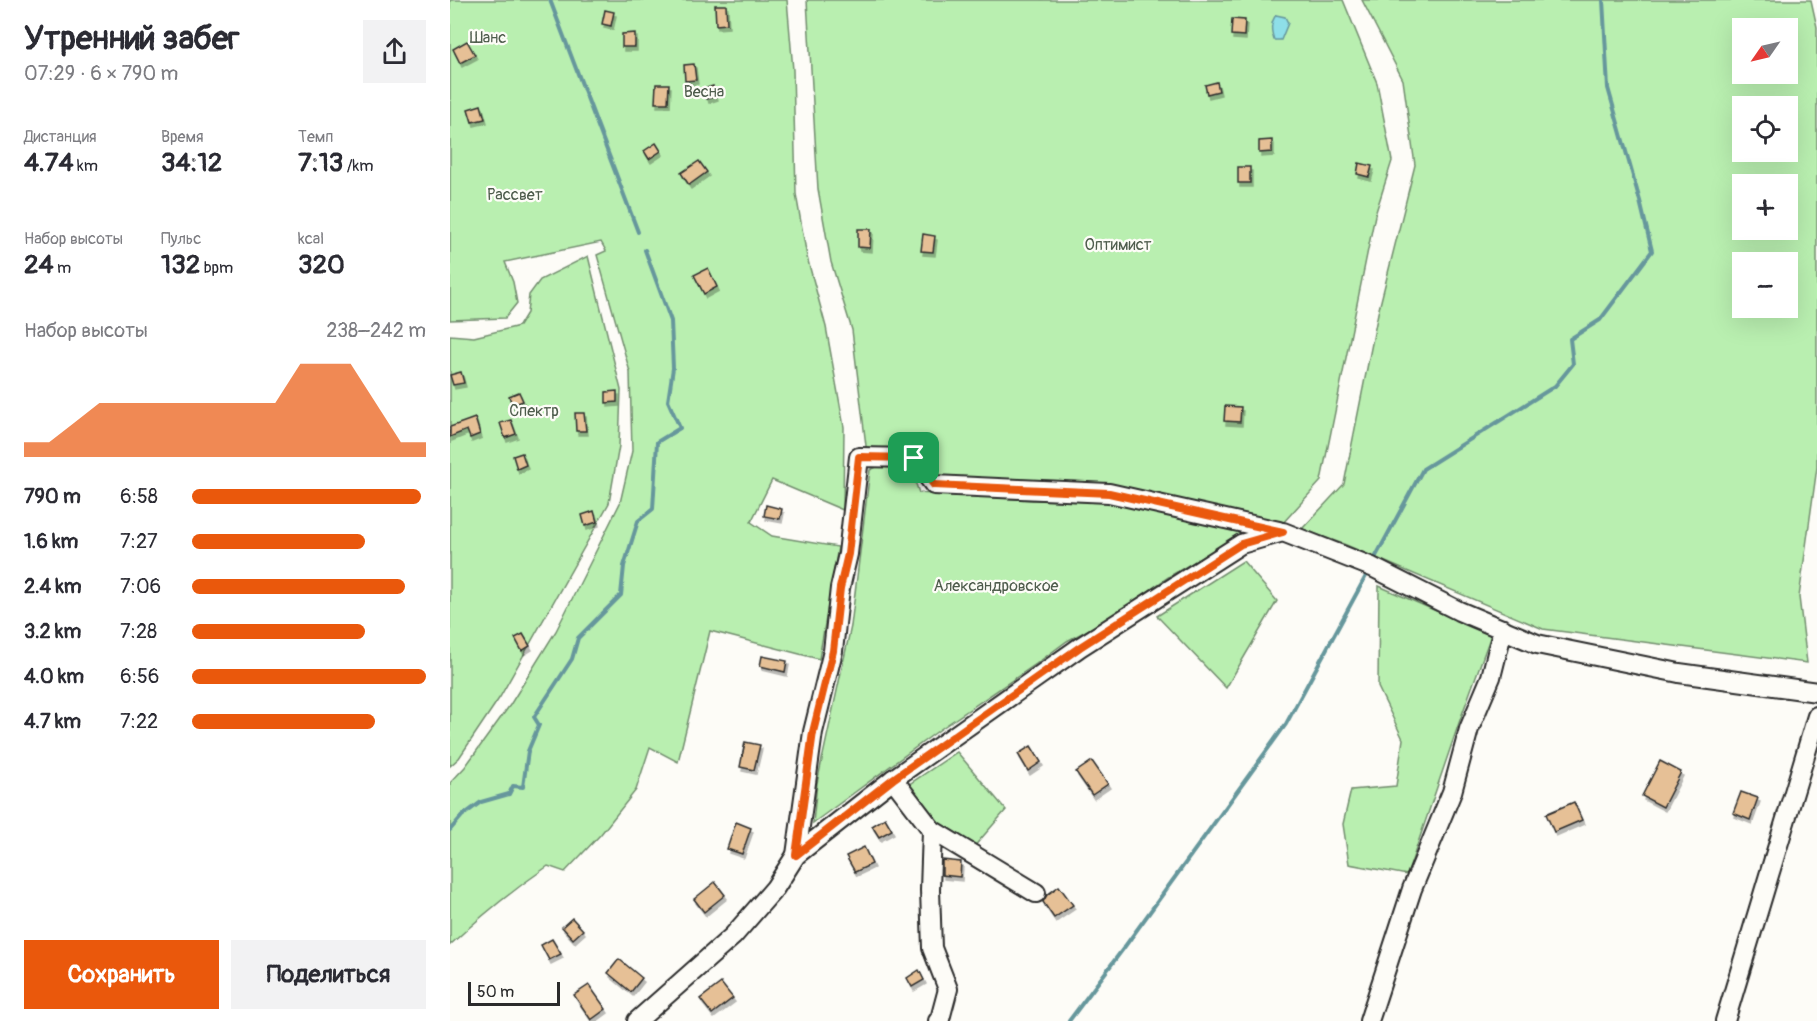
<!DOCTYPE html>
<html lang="ru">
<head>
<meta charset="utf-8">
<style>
	:root { --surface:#fff; --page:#f2f2f3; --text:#2b2b33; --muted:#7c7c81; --accent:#ea580c }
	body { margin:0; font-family:Pangolin,sans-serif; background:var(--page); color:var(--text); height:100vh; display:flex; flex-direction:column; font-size:22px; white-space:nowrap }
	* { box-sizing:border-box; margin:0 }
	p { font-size:20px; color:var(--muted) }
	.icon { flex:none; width:33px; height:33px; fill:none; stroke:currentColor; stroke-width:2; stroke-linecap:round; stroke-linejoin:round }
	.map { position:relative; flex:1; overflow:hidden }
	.side { display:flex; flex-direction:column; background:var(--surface); width:450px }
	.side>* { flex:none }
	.needle { width:39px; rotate:236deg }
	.buttons { position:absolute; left:1282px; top:18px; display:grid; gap:12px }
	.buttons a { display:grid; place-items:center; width:66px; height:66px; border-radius:0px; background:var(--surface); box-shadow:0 6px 24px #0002; font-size:30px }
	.scale { position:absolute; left:18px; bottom:15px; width:92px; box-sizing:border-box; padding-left:6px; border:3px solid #2b2b2b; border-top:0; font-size:16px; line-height:21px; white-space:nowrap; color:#2b2b2b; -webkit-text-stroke:4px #fdfcf7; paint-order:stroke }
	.pin { position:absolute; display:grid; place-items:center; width:51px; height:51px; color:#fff; margin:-26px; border-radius:12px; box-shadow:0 3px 9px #0006 }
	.round { display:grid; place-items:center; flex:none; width:63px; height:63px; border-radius:0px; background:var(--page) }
	.summary { display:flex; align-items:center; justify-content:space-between; height:102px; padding:0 24px }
	h1 { font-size:33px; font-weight:700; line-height:45px }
	.figures { display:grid; grid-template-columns:repeat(3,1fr); gap:9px; height:102px; padding:6px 24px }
	.figures div { display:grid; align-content:center }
	.figures b { font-size:26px; font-weight:700 }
	.figures small { font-size:16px; font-weight:400 }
	.figures p { font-size:16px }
	.chart { height:168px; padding:12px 24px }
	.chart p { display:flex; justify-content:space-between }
	.chart svg { width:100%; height:108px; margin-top:6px; fill:var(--accent); opacity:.7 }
	.primary-button { display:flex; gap:12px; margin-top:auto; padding:12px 24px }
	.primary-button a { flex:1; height:69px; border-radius:0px; background:var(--accent); color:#fff; font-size:24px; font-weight:700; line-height:69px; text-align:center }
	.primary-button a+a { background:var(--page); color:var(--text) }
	ul { padding:0 24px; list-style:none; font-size:20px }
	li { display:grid; grid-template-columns:96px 72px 1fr; align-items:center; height:45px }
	li i { height:15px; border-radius:8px; background:var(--accent) }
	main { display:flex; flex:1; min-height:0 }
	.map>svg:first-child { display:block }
</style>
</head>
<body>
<main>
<section class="side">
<div class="summary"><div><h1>Утренний забег</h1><p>07:29 · 6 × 790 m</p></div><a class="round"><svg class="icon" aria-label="share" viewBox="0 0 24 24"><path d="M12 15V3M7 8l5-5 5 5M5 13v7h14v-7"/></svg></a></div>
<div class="figures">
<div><p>Дистанция</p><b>4.74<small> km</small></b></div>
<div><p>Время</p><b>34:12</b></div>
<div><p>Темп</p><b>7:13<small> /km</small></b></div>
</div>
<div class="figures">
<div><p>Набор высоты</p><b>24<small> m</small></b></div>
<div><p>Пульс</p><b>132<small> bpm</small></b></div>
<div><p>kcal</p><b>320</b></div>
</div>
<div class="chart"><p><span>Набор высоты</span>238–242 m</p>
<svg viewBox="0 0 160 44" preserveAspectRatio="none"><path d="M0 44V38L10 38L20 30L30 22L40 22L50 22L60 22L70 22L80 22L90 22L100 22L110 6L120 6L130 6L140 22L150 38L160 38V44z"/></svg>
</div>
<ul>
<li><b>790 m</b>6:58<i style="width:98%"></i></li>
<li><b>1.6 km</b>7:27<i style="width:74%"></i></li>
<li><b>2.4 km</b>7:06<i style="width:91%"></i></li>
<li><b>3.2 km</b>7:28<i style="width:74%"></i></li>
<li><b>4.0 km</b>6:56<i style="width:100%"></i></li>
<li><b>4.7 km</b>7:22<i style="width:78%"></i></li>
</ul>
<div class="primary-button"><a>Сохранить</a><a>Поделиться</a></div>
</section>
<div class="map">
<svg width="1367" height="1021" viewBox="0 0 1367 1021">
	<defs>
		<filter id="shadow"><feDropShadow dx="2" dy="4" stdDeviation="0" flood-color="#0004"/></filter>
	</defs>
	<rect width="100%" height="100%" fill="#fdfcf7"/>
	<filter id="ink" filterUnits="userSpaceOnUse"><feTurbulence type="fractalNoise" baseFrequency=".0167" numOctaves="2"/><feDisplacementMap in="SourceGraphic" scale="12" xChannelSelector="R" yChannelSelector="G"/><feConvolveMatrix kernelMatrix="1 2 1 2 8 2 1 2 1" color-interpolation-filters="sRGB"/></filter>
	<g filter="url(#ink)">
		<g fill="#b9efb0" stroke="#728d6e" stroke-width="1.5" fill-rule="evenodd">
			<path d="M0,0h337l6,70 3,124 11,63 19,70 18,100 -1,83 -71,-30 -21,42 21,14 66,11 -19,112 -109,-28 -32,131 -28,-15 -14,43 -35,44 -36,38 -17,-6c-35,24 -67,50 -98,79v-162l15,-16 45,-62 46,-74 64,-128 12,-52 -2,-79 -33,-117 9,-4 -5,-9 -96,20 8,20 4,21 -12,15 -55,2z"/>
			<polygon points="357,0 893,0 927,83 942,161 925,215 871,481 832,524 492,478 468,448 417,454 402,330 381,262 368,189"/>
			<path d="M912,0h449l6,27v440l-18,130 8,66 -264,-34 -197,-84 -44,-16 42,-45 34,-171 37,-148 -12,-85zM1293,28h45v46h-45zM1293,106h45v46h-45zM1293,184h45v46h-45zM1293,262h45v46h-45z"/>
			<polygon points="138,256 171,390 169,446 159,503 50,697 9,758 0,766 0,335 24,337 69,326 77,313 79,295 90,280"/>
			<polygon points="440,461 463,475 469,493 582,500 654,502 766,522 803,535 778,542 720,576 655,621 617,641 586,664 492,728 363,823 367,783 401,626 420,470"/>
			<polygon points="793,561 827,601 776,688 707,616"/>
			<polygon points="929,586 1041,635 1010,720 957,875 899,864 893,824 901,790 946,786 953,739 928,687"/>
			<polygon points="507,752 556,810 522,849 491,830 458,785"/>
		</g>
		<path fill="#8edfe8" stroke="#66979c" stroke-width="1.5" d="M826,15l9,2 3,6 -7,17h-7c-3,-9 -4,-17 2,-25z"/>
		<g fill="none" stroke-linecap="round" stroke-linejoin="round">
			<g stroke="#66979c" stroke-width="4">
				<polyline points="100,0 188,232"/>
				<polyline points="925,558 973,469 1105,386 1123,364 1120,339 1150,320 1202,251 1190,201 1158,88 1153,0"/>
				<polyline points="0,830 12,816 31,802 59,794 63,786 73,787 78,751 89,725 84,717 122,659 128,638 171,595 174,566 188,521 203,509 207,442 230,428 218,401 223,368 221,321 195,250"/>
				<polyline points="619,1021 673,949 836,724 916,576"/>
			</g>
		</g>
		<g fill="#e6c096" stroke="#2b2b2b" stroke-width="1.5" filter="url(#shadow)">
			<polygon points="265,5 276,5 277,24 266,25"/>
			<polygon points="155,10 164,12 161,26 152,24"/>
			<polygon points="782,19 795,20 794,36 781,35"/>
			<polygon points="185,33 185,47 172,47 172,34"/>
			<polygon points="17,41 25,55 10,63 3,49"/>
			<polygon points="244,64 246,80 235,81 234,65"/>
			<polygon points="767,82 769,91 757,94 755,85"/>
			<polygon points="206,84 219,84 218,103 205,103"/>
			<polygon points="263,86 266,96 257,99 254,89"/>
			<polygon points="31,105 35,119 22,122 18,109"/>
			<polygon points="822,140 822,152 809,153 809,141"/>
			<polygon points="206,143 211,151 199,159 194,151"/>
			<polygon points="249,161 257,172 239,185 231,173"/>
			<polygon points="909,163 922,166 919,177 907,174"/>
			<rect x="788" y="167" width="12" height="16"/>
			<polygon points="408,229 421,229 420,248 408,247"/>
			<polygon points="473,234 485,236 483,252 471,251"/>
			<polygon points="258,268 267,287 254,294 244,275"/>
			<polygon points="11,372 14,383 3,385 0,375"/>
			<polygon points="167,391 167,402 156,403 156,392"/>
			<polygon points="69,392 73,401 62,405 59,396"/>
			<polygon points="775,406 791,407 790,422 774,421"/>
			<polygon points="125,413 134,413 136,431 126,431"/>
			<polygon points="25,418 30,434 20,438 17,430 0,437 0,427"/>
			<polygon points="61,420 66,434 55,438 50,423"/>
			<polygon points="72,453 76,465 67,469 63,456"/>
			<polygon points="316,505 332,509 330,519 314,516"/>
			<polygon points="144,511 147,522 135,526 132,515"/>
			<polygon points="73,634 80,646 72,651 65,638"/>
			<polygon points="312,656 337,661 335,672 310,666"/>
			<polygon points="295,742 310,745 304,770 290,767"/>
			<polygon points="581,746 591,762 578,771 568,754"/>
			<polygon points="642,761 658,784 642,795 626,772"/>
			<polygon points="1210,761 1231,772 1213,807 1192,796"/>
			<polygon points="1291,792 1308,798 1300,820 1283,813"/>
			<polygon points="1124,802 1132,820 1104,832 1096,814"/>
			<polygon points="435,818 442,830 429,837 422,826"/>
			<polygon points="286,822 301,828 292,854 277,849"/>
			<polygon points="414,847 422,864 405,872 396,856"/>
			<polygon points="492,860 511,862 510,877 492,875"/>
			<polygon points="265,882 275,895 254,912 244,899"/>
			<polygon points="609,886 623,905 604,918 593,902 597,895"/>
			<polygon points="122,918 133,930 123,939 112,927"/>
			<polygon points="102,939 111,954 99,960 91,945"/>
			<polygon points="169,959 192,978 181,992 158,973"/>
			<polygon points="469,970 474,980 462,987 457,978"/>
			<polygon points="271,983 283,998 262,1014 250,999"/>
			<polygon points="139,985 156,1009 141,1020 124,995"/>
		</g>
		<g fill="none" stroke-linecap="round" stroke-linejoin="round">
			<defs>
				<g id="minor">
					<polyline points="443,779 482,830 586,893"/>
					<polyline points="482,830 480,890 482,948 498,989 490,1019 488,1021"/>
					<polyline points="346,855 363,732 383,651 390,588 398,554 409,457 464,458 484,485 659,493 829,531"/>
					<polyline points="187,1021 283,936 325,888 346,855 443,779 630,647 791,544 833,532 922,567 1009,611 1087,644 1229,673 1367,692"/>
					<polyline points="919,1021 962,889 1002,792 1019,729 1041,677 1053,629"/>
					<polyline points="1275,1021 1367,716"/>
				</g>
			</defs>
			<use href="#minor" stroke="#2b2b2b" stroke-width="22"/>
			<use href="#minor" stroke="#fdfcf7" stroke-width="18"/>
		</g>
	</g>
	<g fill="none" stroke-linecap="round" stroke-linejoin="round" filter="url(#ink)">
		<defs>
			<polygon id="route" points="409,457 464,458 484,485 659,493 833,532 791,544 630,647 443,779 346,855 363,732 383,651 390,588 398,554"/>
		</defs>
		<use href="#route" stroke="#fff" stroke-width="12"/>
		<use href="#route" stroke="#ea580c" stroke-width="8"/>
	</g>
	<g text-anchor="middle" stroke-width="4.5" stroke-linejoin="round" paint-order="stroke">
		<g font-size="16" fill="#4e5c4c" stroke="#fdfcf7">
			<text x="38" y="43">Шанс</text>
			<text x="254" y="97">Весна</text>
			<text x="65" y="200">Рассвет</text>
			<text x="668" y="250">Оптимист</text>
			<text x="84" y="416">Спектр</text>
			<text x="546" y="591">Александровское</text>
		</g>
	</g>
</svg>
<div class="buttons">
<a><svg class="needle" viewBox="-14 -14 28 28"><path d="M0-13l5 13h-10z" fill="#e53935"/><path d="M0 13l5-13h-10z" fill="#7c7c81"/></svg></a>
<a><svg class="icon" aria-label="locate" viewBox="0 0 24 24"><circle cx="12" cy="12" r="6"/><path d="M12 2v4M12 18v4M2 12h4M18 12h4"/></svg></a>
<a>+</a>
<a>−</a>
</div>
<div class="scale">50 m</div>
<div class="pin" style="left:464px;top:458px;background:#1e9e55"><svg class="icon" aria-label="arrive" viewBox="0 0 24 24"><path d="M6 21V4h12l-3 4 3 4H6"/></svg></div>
</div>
</main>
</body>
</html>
